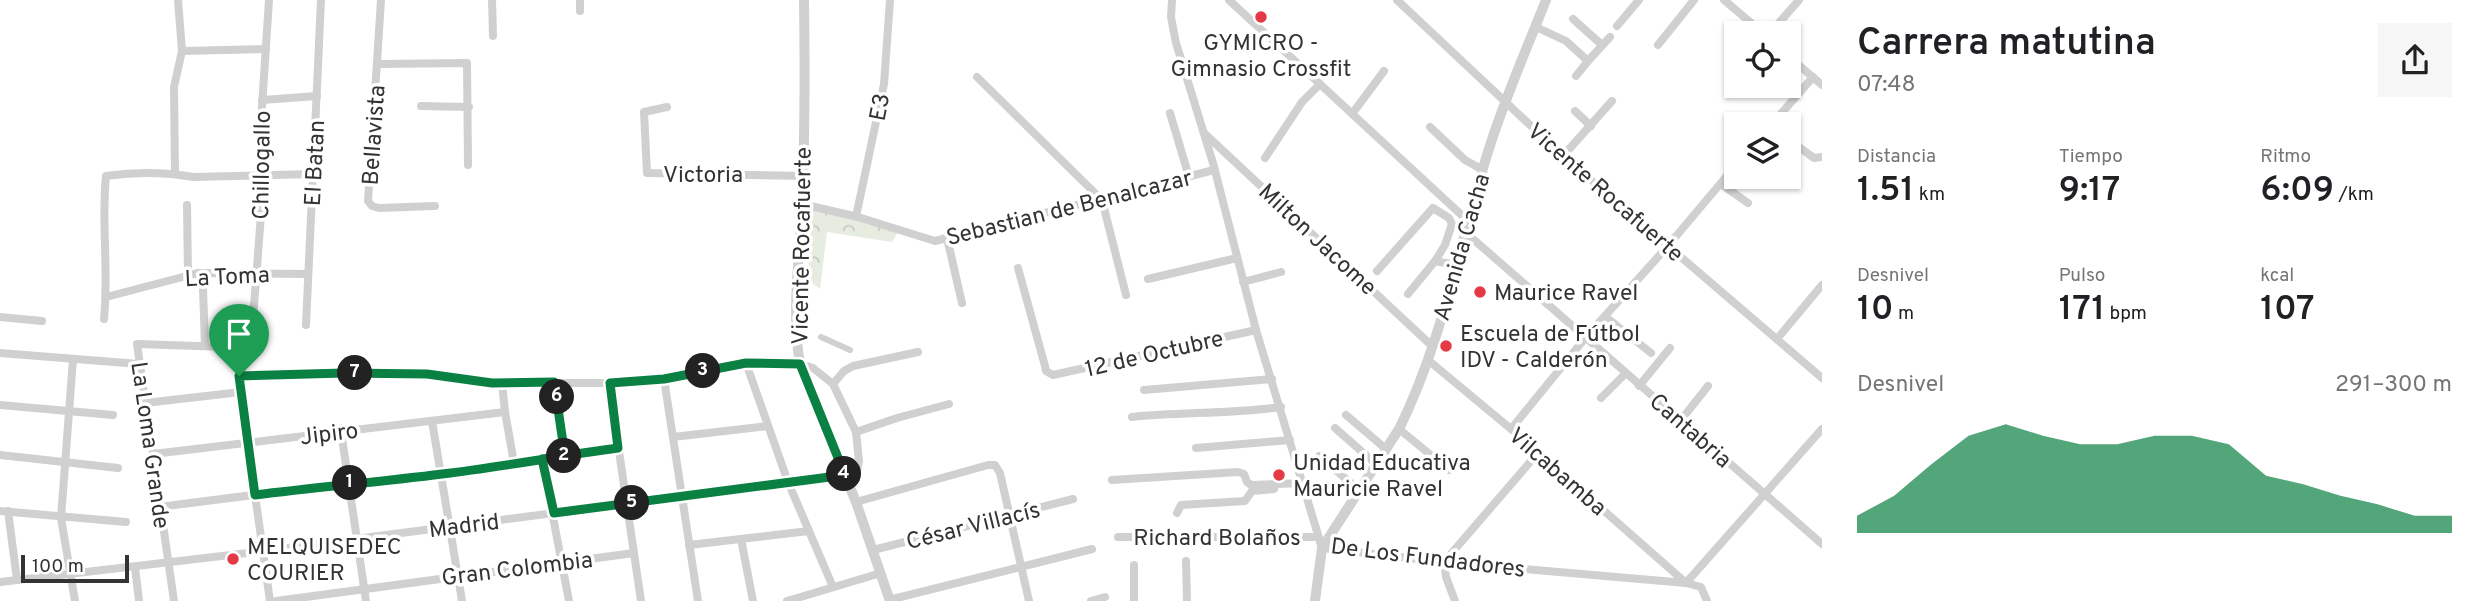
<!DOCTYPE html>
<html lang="es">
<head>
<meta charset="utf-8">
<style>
	:root { --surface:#fff; --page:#f6f6f6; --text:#202124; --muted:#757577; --accent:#0b8043 }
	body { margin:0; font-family:Overpass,sans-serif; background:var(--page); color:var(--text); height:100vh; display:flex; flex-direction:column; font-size:26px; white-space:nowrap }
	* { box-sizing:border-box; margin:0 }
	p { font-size:23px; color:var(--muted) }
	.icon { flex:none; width:38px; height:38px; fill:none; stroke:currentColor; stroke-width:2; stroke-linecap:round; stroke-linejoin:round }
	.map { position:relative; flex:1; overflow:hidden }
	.sheet { display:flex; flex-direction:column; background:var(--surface); width:665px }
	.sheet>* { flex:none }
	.buttons { position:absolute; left:1724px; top:21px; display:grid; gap:14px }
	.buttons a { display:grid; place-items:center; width:77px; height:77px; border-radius:0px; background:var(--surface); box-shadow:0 2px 5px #0004; font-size:35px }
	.scale { position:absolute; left:21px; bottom:18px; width:108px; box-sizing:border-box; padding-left:7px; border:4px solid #333; border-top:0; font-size:19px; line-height:24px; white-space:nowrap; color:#333; -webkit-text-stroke:5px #fff; paint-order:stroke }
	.pin { position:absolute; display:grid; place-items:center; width:60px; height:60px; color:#fff; margin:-72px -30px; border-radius:50% 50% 50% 0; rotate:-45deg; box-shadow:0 0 7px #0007 }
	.pin .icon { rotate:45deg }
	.km { position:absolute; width:35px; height:35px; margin:-18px; border-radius:50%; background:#222; color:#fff; font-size:19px; line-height:35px; text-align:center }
	.round { display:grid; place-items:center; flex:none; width:74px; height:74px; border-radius:0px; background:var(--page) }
	.headline { display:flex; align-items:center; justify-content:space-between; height:119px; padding:0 35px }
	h1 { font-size:38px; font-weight:600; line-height:52px }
	.figures { display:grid; grid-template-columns:repeat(3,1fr); gap:10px; height:119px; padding:7px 35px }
	.figures div { display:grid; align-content:center }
	.figures b { font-size:35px; font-weight:600 }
	.figures small { font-size:19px; font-weight:400 }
	.figures p { font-size:19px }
	.chart { height:196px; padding:14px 35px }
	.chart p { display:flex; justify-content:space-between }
	.chart svg { width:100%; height:126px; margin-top:7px; fill:var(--accent); opacity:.7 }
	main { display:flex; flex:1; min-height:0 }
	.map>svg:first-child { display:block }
</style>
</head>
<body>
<main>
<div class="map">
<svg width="1822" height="601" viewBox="0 0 1822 601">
	<defs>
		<pattern id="park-crowns" width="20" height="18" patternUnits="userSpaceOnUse" patternTransform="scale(1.75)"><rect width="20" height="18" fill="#e6ecdf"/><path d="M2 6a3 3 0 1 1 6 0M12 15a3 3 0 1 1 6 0" fill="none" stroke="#c6cbc0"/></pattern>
	</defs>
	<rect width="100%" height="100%" fill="#fff"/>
	<polygon fill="url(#park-crowns)" points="811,209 899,230 892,242 827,232 820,289 808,280"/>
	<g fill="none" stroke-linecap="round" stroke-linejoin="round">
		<polyline stroke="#d0d0d0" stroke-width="6" points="821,337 850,350"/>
		<g stroke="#d0d0d0" stroke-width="8">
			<polyline points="381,0 368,201 372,206 379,208 435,206"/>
			<polyline points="492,0 493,36"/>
			<polyline points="1172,0 1171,17 1176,43 1213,163 1256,330 1322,548 1444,562 1686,583 1701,587 1707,601"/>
			<polyline points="1229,0 1468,221"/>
			<polyline points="1397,0 1563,156 1822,378"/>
			<polyline points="1724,0 1763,33"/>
			<polyline points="580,11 580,0"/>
			<polyline points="1573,19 1602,45"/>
			<polyline points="1617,26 1639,0"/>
			<polyline points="1536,27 1566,41 1588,61 1610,37"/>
			<polyline points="1770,33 1799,0"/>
			<polyline points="1658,45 1694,0"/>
			<polyline points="182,51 266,49"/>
			<polyline points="1788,56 1822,85"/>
			<polyline points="378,64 467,63 468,165"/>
			<polyline points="1576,76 1588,61"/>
			<polyline points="977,77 1102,200 1126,295"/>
			<polyline points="262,100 317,96"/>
			<polyline points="421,106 469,107"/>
			<polyline points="667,107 644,112 647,173 803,176"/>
			<polyline points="1575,111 1591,126"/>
			<polyline points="1170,113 1189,177"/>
			<polyline points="1352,114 1384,71"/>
			<polyline points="1772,124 1813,77"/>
			<polyline points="1430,127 1465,160 1483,170"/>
			<polyline points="1204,133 1432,346"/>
			<polyline points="1788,139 1814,158 1822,157"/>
			<polyline points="1563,156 1612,101"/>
			<polyline points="1265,158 1302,102 1320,84"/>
			<polyline points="175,174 174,87 182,51 178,0"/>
			<polyline points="1721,184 1748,203"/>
			<polyline points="802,204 858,217 935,241 1214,170"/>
			<polyline points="187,205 188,274"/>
			<polyline points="857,212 884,84 890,0"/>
			<polyline points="1465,232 1822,544"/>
			<polyline points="947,238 962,303"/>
			<polyline points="1018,268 1045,366 1046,371 1053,375 1256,330"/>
			<polyline points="1377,271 1433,208 1449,218 1452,224 1445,245 1435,261 1456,265"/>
			<polyline points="198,273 203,288 205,346"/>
			<polyline points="1148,279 1237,258"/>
			<polyline points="1243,282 1281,272"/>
			<polyline points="1408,294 1435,261"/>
			<polyline points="106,297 198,273 308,274"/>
			<polyline points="0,317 42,321"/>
			<polyline points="1606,317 1651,353"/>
			<path d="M104,319c5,-48 -3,-96 2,-143 29,-4 58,-4 87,1l120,-3"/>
			<polyline points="306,325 321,0"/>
			<polyline points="252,331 264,176 261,122 269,0"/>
			<polyline points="1777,339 1822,285"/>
			<polyline points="0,353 139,364"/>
			<polyline points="73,359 61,518 75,601"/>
			<polyline points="1428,360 1511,429 1685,582"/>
			<polyline points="746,363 788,482 833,587"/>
			<polyline points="239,376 344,373 427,374 492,383 609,383 664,379 746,363 800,364 813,368 833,384 856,432 859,461 856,476 850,487"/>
			<polyline points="664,379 698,601"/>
			<polyline points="554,381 565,456"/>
			<polyline points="502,382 505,412 514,463"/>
			<polyline points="609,383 641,601"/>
			<polyline points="833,384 844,371 853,366 918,352"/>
			<polyline points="1639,386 1670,348"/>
			<polyline points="1144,390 1272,379"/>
			<polyline points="1601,398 1625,374"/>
			<polyline points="145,403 241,392"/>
			<polyline points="0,405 113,415"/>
			<polyline points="1346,415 1386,449"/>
			<path d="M1132,417c50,-5 99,-3 149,-10"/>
			<polyline points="1681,420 1708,386"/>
			<polyline points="432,421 462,601"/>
			<polyline points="1335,428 1376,464"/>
			<polyline points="1399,429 1449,470"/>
			<polyline points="1511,429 1586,337 1667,247 1736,165"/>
			<polyline points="341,431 366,601"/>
			<polyline points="856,432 897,418 949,404"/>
			<polyline points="673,437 768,426"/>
			<polyline points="1196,448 1290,440"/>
			<polyline points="153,454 505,412"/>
			<polyline points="0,455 118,468"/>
			<polyline points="1319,456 1359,490"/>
			<polyline points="542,459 569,601"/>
			<polyline points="1112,480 1238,472 1244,474 1247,482 1251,485 1303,483"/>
			<polyline points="856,502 988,465 995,465 1000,473 1029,601"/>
			<polyline points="159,507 347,483 442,474 618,448"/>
			<polyline points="0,511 126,522"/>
			<polyline points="8,511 17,580"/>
			<polyline points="1177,513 1181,505 1245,501 1252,491 1274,489"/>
			<polyline points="1118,537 1317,537"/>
			<polyline points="741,539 753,601"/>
			<polyline points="689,545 809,531"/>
			<polyline points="873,550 1073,499"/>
			<polyline points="1186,561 1187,601"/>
			<polyline points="1134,565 1134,601"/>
			<polyline points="135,567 139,601"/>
			<polyline points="0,582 264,551 845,475"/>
			<polyline points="1686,583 1822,429"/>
			<polyline points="889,600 1092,549"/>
			<polyline points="174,601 137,344 227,347 235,353 270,601"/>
			<polyline points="276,601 634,553"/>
			<polyline points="787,601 881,573"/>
			<polyline points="1091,601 1105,597"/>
			<polyline points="1455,601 1446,577 1444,562 1537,454"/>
		</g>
		<g stroke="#d0d0d0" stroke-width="10">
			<path d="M804,0c1,68 1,136 -2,204 -2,52 -11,108 -2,160l56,138 34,99"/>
			<path d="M1315,601l7,-53 77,-119c43,-86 60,-183 88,-274 16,-53 39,-104 59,-155"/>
		</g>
	</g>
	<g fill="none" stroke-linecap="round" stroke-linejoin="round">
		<defs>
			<path id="route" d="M239,376l16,119c62,-8 125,-13 187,-21 59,-7 117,-18 176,-26l-8,-65 54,-4 82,-16 54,1 45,111 -291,38 -12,-54 23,-3 -11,-74 -62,1 -65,-9 -83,-1 -105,3"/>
		</defs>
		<use href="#route" stroke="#fff" stroke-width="14"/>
		<use href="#route" stroke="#0b8043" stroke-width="9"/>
	</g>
	<g fill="#e63946" stroke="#fff" stroke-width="2.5">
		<circle cx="1261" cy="17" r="7"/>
		<circle cx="1480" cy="292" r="7"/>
		<circle cx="1446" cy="346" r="7"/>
		<circle cx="1279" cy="475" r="7"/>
		<circle cx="233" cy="559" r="7"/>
	</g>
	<g text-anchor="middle" stroke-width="7" stroke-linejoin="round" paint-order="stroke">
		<g font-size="23" fill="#333" stroke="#fff" text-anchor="start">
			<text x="1261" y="50" text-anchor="middle">GYMICRO -<tspan x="1261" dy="26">Gimnasio Crossfit</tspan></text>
			<text x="1494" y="300">Maurice Ravel</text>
			<text x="1460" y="341">Escuela de Fútbol<tspan x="1460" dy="26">IDV - Calderón</tspan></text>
			<text x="1293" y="470">Unidad Educativa<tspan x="1293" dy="26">Mauricie Ravel</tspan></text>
			<text x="247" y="554">MELQUISEDEC<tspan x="247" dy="26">COURIER</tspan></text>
		</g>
		<g font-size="23" fill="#333" stroke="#fff">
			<text transform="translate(879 107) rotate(-79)" y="8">E3</text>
			<text transform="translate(373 135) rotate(-86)" y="8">Bellavista</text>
			<text transform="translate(314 163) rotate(-87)" y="8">El Batan</text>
			<text transform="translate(261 165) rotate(-89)" y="8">Chillogallo</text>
			<text x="703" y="182">Victoria</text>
			<text transform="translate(1606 192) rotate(41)" y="8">Vicente Rocafuerte</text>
			<text transform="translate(1069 207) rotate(-14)" y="8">Sebastian de Benalcazar</text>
			<text transform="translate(1318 239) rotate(43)" y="8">Milton Jacome</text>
			<text transform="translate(801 246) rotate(-89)" y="8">Vicente Rocafuerte</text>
			<text transform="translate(1461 247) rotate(-74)" y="8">Avenida Cacha</text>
			<text transform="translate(227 276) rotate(-3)" y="8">La Toma</text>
			<text transform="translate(1154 353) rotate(-13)" y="8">12 de Octubre</text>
			<text transform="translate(1691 430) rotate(41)" y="8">Cantabria</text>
			<text transform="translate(329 433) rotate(-7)" y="8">Jipiro</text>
			<text transform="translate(151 445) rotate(82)" y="8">La Loma Grande</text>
			<text transform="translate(1558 471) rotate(41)" y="8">Vilcabamba</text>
			<text transform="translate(464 525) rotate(-7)" y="8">Madrid</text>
			<text transform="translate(973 525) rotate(-14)" y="8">César Villacís</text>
			<text x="1217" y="545">Richard Bolaños</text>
			<text transform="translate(1428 557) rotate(7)" y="8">De Los Fundadores</text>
			<text transform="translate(517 568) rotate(-7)" y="8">Gran Colombia</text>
		</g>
	</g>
</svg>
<div class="buttons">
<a><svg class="icon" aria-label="locate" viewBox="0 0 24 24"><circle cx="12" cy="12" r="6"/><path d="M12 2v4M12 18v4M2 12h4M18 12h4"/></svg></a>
<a><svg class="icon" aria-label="layers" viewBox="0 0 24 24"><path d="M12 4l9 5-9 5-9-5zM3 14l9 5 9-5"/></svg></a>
</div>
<div class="scale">100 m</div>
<div class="pin" style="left:239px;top:376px;background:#1e9e55"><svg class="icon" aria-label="arrive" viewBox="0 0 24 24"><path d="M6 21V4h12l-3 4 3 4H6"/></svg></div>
<b class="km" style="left:350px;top:483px">1</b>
<b class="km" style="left:564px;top:456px">2</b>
<b class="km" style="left:703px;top:371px">3</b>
<b class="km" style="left:844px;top:474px">4</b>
<b class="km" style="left:632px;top:503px">5</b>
<b class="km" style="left:557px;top:397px">6</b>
<b class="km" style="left:355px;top:373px">7</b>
</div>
<section class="sheet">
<div class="headline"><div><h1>Carrera matutina</h1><p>07:48</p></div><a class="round"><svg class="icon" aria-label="share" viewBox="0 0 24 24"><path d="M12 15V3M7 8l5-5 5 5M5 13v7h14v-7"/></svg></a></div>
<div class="figures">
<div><p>Distancia</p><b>1.51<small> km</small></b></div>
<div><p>Tiempo</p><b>9:17</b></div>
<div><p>Ritmo</p><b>6:09<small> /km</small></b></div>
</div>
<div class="figures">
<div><p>Desnivel</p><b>10<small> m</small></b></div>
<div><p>Pulso</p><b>171<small> bpm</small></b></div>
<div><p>kcal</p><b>107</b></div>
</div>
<div class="chart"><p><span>Desnivel</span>291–300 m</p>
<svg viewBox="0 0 160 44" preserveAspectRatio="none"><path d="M0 44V38L10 31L20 20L30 10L40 6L50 10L60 13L70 13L80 10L90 10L100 13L110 24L120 27L130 31L140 34L150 38L160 38V44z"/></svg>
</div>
</section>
</main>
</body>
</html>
